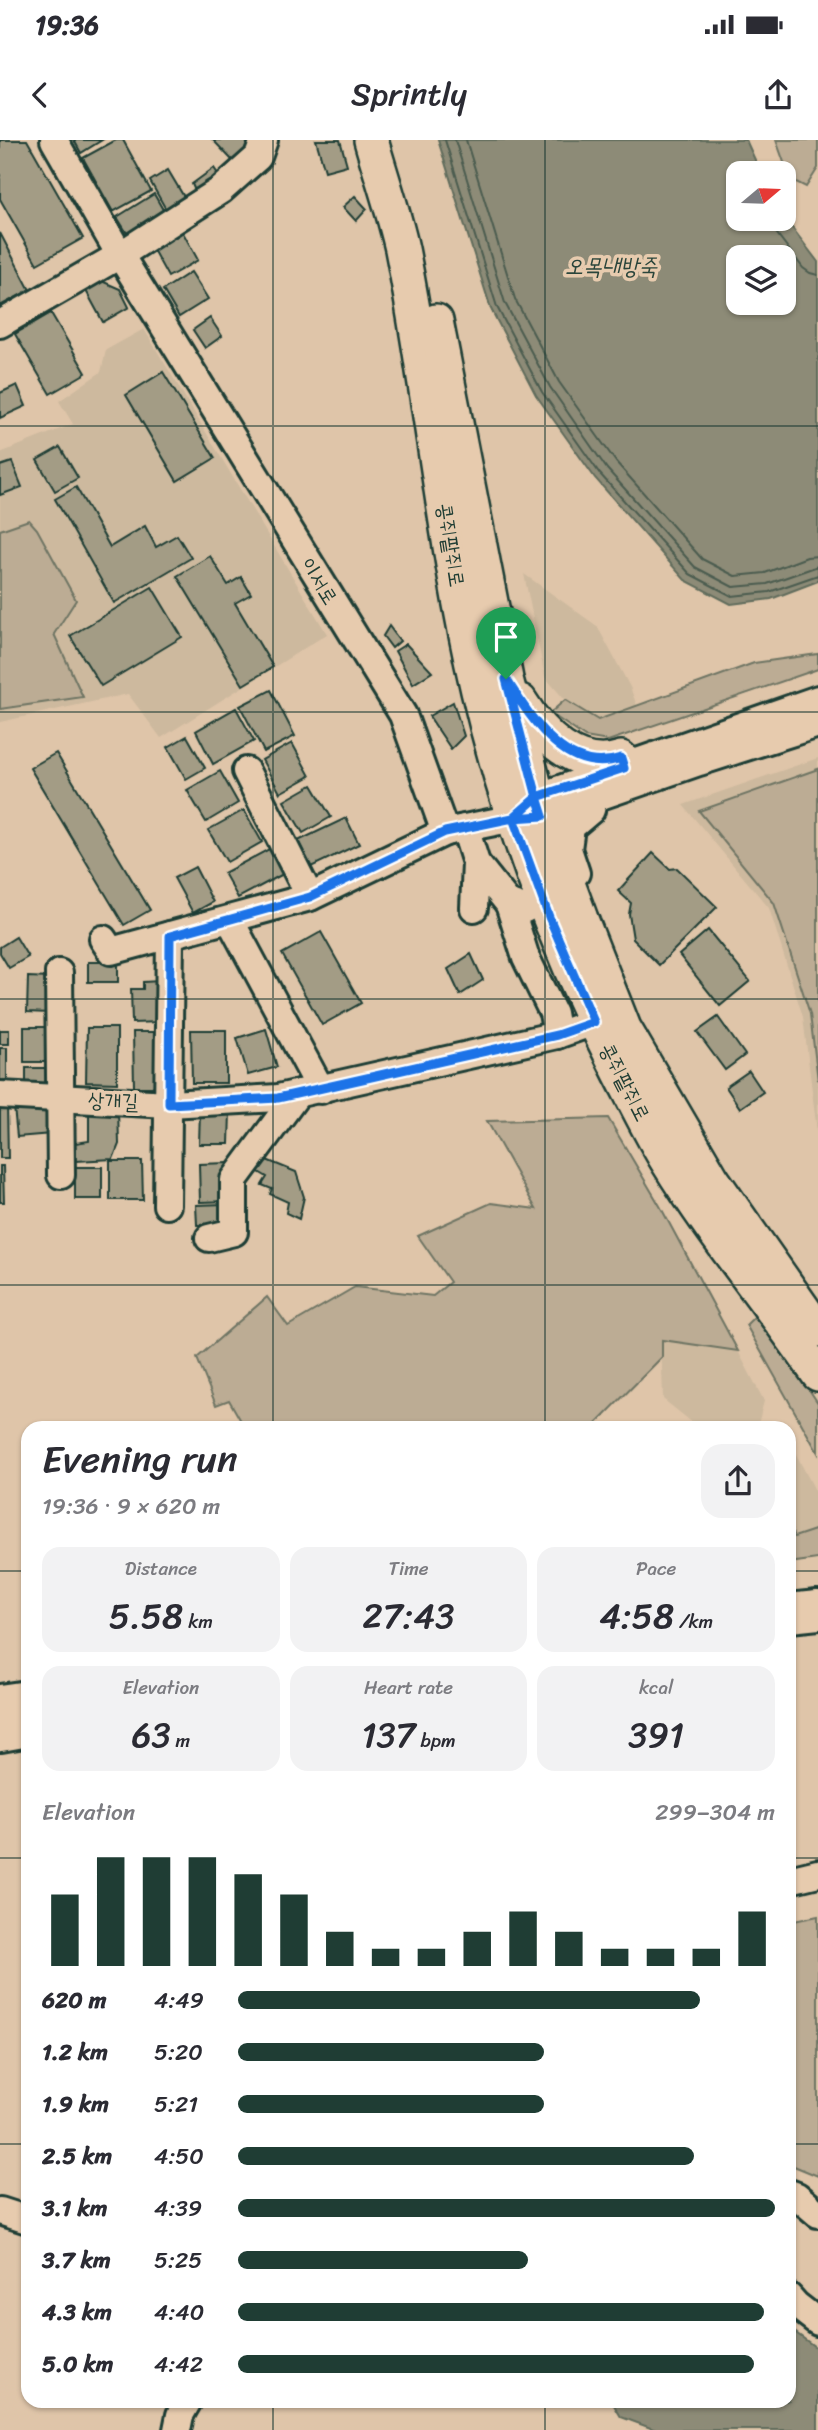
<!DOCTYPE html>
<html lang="en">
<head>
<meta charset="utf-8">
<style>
	:root { --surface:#fff; --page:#f2f2f3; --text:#2b2b33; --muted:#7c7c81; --accent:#1f3d34 }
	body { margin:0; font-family:Sriracha,"Poor Story",sans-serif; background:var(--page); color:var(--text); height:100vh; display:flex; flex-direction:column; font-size:26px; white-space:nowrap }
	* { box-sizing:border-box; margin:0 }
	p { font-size:23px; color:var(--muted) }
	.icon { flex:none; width:38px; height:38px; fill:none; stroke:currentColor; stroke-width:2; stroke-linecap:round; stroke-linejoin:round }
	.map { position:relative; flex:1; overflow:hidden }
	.side { position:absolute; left:21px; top:1281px; width:775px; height:987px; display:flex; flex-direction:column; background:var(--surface); border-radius:21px; box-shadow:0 2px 5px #0004 }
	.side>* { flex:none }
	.needle { width:46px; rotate:71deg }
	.tools { position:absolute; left:726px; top:21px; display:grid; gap:14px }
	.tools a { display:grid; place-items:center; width:70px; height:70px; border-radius:14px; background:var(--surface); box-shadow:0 2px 5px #0004; font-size:35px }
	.pin { position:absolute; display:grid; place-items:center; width:60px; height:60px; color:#fff; margin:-72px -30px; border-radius:50% 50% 50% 0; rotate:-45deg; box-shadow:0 0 7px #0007 }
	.pin .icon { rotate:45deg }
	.round { display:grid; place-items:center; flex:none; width:74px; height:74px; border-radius:21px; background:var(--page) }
	.overview { display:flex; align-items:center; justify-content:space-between; height:119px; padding:0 21px }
	h1 { font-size:38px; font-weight:600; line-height:52px }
	.figures { display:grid; grid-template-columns:repeat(3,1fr); gap:10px; height:119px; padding:7px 21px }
	.figures div { display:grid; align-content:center; border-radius:18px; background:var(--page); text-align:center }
	.figures b { font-size:35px; font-weight:600 }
	.figures small { font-size:19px; font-weight:400 }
	.figures p { font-size:19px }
	.chart { height:196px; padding:14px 21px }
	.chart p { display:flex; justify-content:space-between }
	.chart svg { width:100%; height:126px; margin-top:7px; stroke:var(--accent); stroke-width:6 }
	ul { padding:0 21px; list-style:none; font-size:23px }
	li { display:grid; grid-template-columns:112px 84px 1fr; align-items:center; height:52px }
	li i { height:18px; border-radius:9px; background:var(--accent) }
	.status { display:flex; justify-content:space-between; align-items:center; height:49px; padding:0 35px; background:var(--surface); direction:ltr }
	.status svg { height:19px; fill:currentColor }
	header { display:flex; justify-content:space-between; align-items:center; height:91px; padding:0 21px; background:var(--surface); font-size:32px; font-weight:600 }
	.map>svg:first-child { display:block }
</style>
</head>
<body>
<div class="status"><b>19:36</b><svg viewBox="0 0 49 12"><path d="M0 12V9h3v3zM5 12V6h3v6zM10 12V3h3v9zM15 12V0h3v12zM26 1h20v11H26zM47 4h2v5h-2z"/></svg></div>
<header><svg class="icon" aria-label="back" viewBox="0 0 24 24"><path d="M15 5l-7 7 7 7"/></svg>Sprintly<svg class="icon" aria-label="share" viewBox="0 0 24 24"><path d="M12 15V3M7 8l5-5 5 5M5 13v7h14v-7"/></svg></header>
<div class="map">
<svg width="818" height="2290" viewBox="0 0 818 2290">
	<rect width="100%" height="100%" fill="#dfc5a9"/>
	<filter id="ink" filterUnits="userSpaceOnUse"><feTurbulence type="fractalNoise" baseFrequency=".0143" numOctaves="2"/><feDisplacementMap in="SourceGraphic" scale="14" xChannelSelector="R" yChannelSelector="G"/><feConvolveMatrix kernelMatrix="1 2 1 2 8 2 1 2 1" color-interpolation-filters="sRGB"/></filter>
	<g filter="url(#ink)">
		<g fill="#cdb99e">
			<polygon points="144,189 327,494 161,598 128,554 0,582 0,313 73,284 59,261 101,232 106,210"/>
			<polygon points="524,434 597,486 630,547 637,566 598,580 565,560 545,537"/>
			<polygon points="818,618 818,1000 803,877 769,768 683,665"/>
			<polygon points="661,1200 738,1211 764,1261 757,1288 699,1288 663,1259"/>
			<polygon points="789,1301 818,1356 818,1389 793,1397 789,1385"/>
		</g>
		<g fill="#bcac94" stroke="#6e7464" stroke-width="2">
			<polygon points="776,0 818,0 818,28 806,47 790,39"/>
			<polygon points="29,380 37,389 76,460 54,494 83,557 0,569 0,390"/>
			<polygon points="818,514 818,529 608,601 585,597 550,573 565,560 598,580 754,523"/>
			<polygon points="818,629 818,941 810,874 774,763 699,671"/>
			<polygon points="608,978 660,1066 738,1211 662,1200 662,1217 592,1288 245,1288 229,1260 216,1265 197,1218 267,1157 288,1186 355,1147 433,1156 450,1142 418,1096 491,1063 536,1069 487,981"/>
			<polygon points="758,1173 818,1263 818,1313 746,1185"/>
			<polygon points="789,1385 794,1397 818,1389 818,1419 789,1423"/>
			<polygon points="818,1776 818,2036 789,2024 789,1782"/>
		</g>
		<g fill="#8d8b77" stroke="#616c5c" stroke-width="2" fill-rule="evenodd">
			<path d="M438,0h308l15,33h-23v46h46v-2l34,45v319l-47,18 -40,5 -46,-24 -90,-102 -59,-83 -45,-86zM738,117h46v46h-46z"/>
			<polygon points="789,2188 818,2209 818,2290 656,2290 621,2277 614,2265 617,2261 789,2261"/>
		</g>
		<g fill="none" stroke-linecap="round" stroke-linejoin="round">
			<g stroke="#4b5c4f" stroke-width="2">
				<polyline points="445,0 497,167 542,252 600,334 690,434 732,456 769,452 818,435"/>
				<polyline points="455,0 505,163 550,247 607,329 695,427 733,447 767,444 818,426"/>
				<polyline points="466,0 515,159 559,242 616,322 702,419 735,436 765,433 807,417 818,416"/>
				<polyline points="768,79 771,86 803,128 810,133 818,135"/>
			</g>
		</g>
		<g fill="#a39c85" stroke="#1f3d34" stroke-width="2">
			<polygon points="0,0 27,0 83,98 37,124 0,59"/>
			<polygon points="74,0 102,0 81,13"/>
			<polygon points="116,0 123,0 151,51 113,72 83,18"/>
			<polygon points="213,0 249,0 252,3 233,21"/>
			<polygon points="316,0 340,0 347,25 325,31"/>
			<polygon points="214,28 222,40 198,58 192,44"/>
			<polygon points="168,30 187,62 168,73 150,41"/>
			<polygon points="154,54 166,75 130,98 117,77"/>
			<polygon points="355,56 367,69 356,81 343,67"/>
			<polygon points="181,89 198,120 168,137 151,106"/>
			<polygon points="0,93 30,150 0,166"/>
			<polygon points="191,132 208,159 179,177 163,150"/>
			<polygon points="97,139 120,149 129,167 103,182 84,147"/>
			<polygon points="51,173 86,233 50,254 15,194"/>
			<polygon points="210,178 222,196 205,208 193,190"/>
			<polygon points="163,232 215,318 177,341 126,255"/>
			<polygon points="17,245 26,266 0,278 0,253"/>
			<polygon points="60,307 78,338 55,351 37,320"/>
			<polygon points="12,322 22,347 0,355 0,326"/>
			<polygon points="76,347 110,407 145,386 156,407 177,395 191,418 114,463 55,359"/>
			<polygon points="210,416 228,445 241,437 251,454 235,463 273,527 243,545 177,436"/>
			<polygon points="152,447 182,497 101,546 70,496"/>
			<polygon points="389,486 400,501 392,508 383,496"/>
			<polygon points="406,504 432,532 413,544 395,511"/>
			<polygon points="271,550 295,596 264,612 240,566"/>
			<polygon points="453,562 464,596 451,609 429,576"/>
			<polygon points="236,568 254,601 213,624 196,591"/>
			<polygon points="187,596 205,628 186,639 168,607"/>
			<polygon points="292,603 310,636 280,653 262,620"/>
			<polygon points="56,613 150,770 124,785 30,628"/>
			<polygon points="220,631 238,663 206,682 187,650"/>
			<polygon points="312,645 331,677 303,693 284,661"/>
			<polygon points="244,670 262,702 227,722 208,690"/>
			<polygon points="346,678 359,704 311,727 298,701"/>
			<polygon points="271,708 285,733 238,758 224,733"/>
			<polygon points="653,713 670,729 677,728 717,767 659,825 633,799 629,774 631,763 618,751"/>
			<polygon points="195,727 213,762 193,773 174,738"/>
			<polygon points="708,790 750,841 720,866 679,815"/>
			<polygon points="321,792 361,863 322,885 282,814"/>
			<polygon points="16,797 28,817 9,828 0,813 0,807"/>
			<polygon points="471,814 483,840 460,855 448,829"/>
			<rect x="88" y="822" width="30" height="20"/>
			<polygon points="28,837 50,838 49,873 27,872"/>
			<polygon points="160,841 161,882 132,883 131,849 143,849 143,842"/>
			<polygon points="718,877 745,915 725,930 697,892"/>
			<rect x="24" y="887" width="27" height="35"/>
			<polygon points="87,888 117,888 117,943 86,942"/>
			<polygon points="266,889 277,927 248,935 237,898"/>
			<rect x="0" y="890" width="9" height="14"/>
			<polygon points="191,890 226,890 226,943 192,943"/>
			<polygon points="133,892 163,892 164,941 152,947 134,947"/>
			<rect x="0" y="908" width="7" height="32"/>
			<polygon points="26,928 51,928 51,937 44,946 26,946"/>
			<polygon points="749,931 763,952 740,968 726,947"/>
			<polygon points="0,964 7,964 8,1018 0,1018"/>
			<polygon points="49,964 51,994 17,997 14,967"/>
			<polygon points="118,969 119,1004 113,1019 76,1021 75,1003 89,1001 89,972"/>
			<polygon points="200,970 230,971 229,1004 199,1004"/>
			<polygon points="264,1019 296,1032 304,1057 299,1079 286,1073 288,1062 270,1054 272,1049 262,1045 267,1037 257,1031"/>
			<polygon points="110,1021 142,1021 143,1060 110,1060"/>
			<polygon points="228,1023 230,1061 200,1062 199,1024"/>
			<polygon points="0,1026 3,1026 4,1062 0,1062"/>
			<rect x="75" y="1027" width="27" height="32"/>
			<polygon points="225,1064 225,1084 197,1085 196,1065"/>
		</g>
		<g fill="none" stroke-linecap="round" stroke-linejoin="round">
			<defs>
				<g id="minor">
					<polyline points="54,0 120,115 403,575 445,692 514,678 543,676 699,622 818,584"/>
					<polyline points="0,184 120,115 221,50 258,17 264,0"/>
					<polyline points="246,631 310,757"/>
					<polyline points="523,669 537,657 818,559"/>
					<polyline points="465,688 476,723 509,764 525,769"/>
					<polyline points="576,733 568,709 571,687 591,670 593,661"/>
					<polyline points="509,764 526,818 553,873 557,895"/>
					<polyline points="474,768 476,723"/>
					<polyline points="230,780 321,950"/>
					<polyline points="103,799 111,811 310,757 445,692"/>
					<polyline points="59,833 61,1035"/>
					<polyline points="0,955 169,964 278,958 557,895 594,882"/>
					<polyline points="167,1065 170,795"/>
					<polyline points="209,1098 234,1092 234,1040 298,953"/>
					<polyline points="789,1740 818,1733"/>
					<polyline points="789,2053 797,2056 818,2074"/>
					<polyline points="0,2071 28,2080"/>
					<polyline points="789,2157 796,2165 818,2182"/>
					<polyline points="177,2290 180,2275 188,2261"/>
				</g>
				<g id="major">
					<path d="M371,0c10,36 23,73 31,109 29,147 42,297 76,442 31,132 80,261 142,382 15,29 30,60 47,88 46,75 102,141 151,213"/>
					<polyline points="436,181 506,539 543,676 581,779 624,888 713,1040 818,1190"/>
					<path d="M520,561c21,34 57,72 101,57l3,10"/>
				</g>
				<g id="highway">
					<polyline points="789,1473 818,1470"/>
					<polyline points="0,1564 28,1560"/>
					<polyline points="0,1592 28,1587"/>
				</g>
			</defs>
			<use href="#minor" stroke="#1f3d34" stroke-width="32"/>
			<use href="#major" stroke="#1f3d34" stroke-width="38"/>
			<use href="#highway" stroke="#1f3d34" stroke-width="44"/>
			<use href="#minor" stroke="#e7cbae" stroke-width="26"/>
			<use href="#major" stroke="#e7cbae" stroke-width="33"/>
			<use href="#highway" stroke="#e7cbae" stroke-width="38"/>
		</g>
	</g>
	<g fill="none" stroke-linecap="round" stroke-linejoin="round" filter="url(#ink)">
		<defs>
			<path id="route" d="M506,539l31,118 -24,21 -68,14 -135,65 -140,39 -1,168 109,-6 279,-63 37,-13 -45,-105 -36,-99 30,-2 -6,-19 87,-29 -3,-10c-55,19 -90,-40 -115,-79"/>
		</defs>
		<use href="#route" stroke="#fff" stroke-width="14"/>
		<use href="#route" stroke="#1a73e8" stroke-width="9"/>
	</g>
	<path fill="none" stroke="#1f3d34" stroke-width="2" stroke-opacity="0.55" d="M273,0v1288M545,0v1288M0,286h818M0,572h818M0,859h818M0,1145h818M0,1431h28M789,1431h29M0,1718h28M789,1718h29M0,2004h28M789,2004h29M273,2261v29M545,2261v29"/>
	<g text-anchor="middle" stroke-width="7" stroke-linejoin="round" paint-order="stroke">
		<g font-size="21" fill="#1f3d34" stroke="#e7cbae">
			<text transform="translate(451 405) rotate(81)" y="7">콩쥐팥쥐로</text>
			<text transform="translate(319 441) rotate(58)" y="7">이서로</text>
			<text transform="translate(625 942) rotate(63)" y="7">콩쥐팥쥐로</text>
			<text transform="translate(113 961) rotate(2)" y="7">상개길</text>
		</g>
		<g font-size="23" font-style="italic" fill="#2a453b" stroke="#e7cbae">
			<text x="611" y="134">오목내방죽</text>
		</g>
	</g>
</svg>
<div class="tools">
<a><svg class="needle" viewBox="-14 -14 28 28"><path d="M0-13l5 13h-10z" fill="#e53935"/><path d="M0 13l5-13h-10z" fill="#7c7c81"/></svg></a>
<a><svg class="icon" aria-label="layers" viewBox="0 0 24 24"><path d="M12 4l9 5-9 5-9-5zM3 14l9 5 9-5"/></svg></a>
</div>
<div class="pin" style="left:506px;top:539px;background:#1e9e55"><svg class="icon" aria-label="arrive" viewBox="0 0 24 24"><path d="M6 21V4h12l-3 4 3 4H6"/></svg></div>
<section class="side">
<div class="overview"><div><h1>Evening run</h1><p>19:36 · 9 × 620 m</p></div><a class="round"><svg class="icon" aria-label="share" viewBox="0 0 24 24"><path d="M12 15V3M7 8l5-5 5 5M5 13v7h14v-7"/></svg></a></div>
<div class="figures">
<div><p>Distance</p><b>5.58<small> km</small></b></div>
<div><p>Time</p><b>27:43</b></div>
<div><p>Pace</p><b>4:58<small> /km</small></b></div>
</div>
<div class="figures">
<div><p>Elevation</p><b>63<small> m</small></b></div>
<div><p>Heart rate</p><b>137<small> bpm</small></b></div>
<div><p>kcal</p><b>391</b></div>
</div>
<div class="chart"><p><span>Elevation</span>299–304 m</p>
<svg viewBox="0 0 160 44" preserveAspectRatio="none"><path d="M5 44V19M15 44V6M25 44V6M35 44V6M45 44V12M55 44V19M65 44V32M75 44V38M85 44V38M95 44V32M105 44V25M115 44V32M125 44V38M135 44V38M145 44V38M155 44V25"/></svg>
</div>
<ul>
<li><b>620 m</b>4:49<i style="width:86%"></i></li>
<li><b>1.2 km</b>5:20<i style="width:57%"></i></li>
<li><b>1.9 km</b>5:21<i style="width:57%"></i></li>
<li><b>2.5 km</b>4:50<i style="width:85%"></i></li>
<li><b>3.1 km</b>4:39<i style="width:100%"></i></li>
<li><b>3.7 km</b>5:25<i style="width:54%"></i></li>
<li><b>4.3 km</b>4:40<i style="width:98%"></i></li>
<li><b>5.0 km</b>4:42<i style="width:96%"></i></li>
</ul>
</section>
</div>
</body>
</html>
